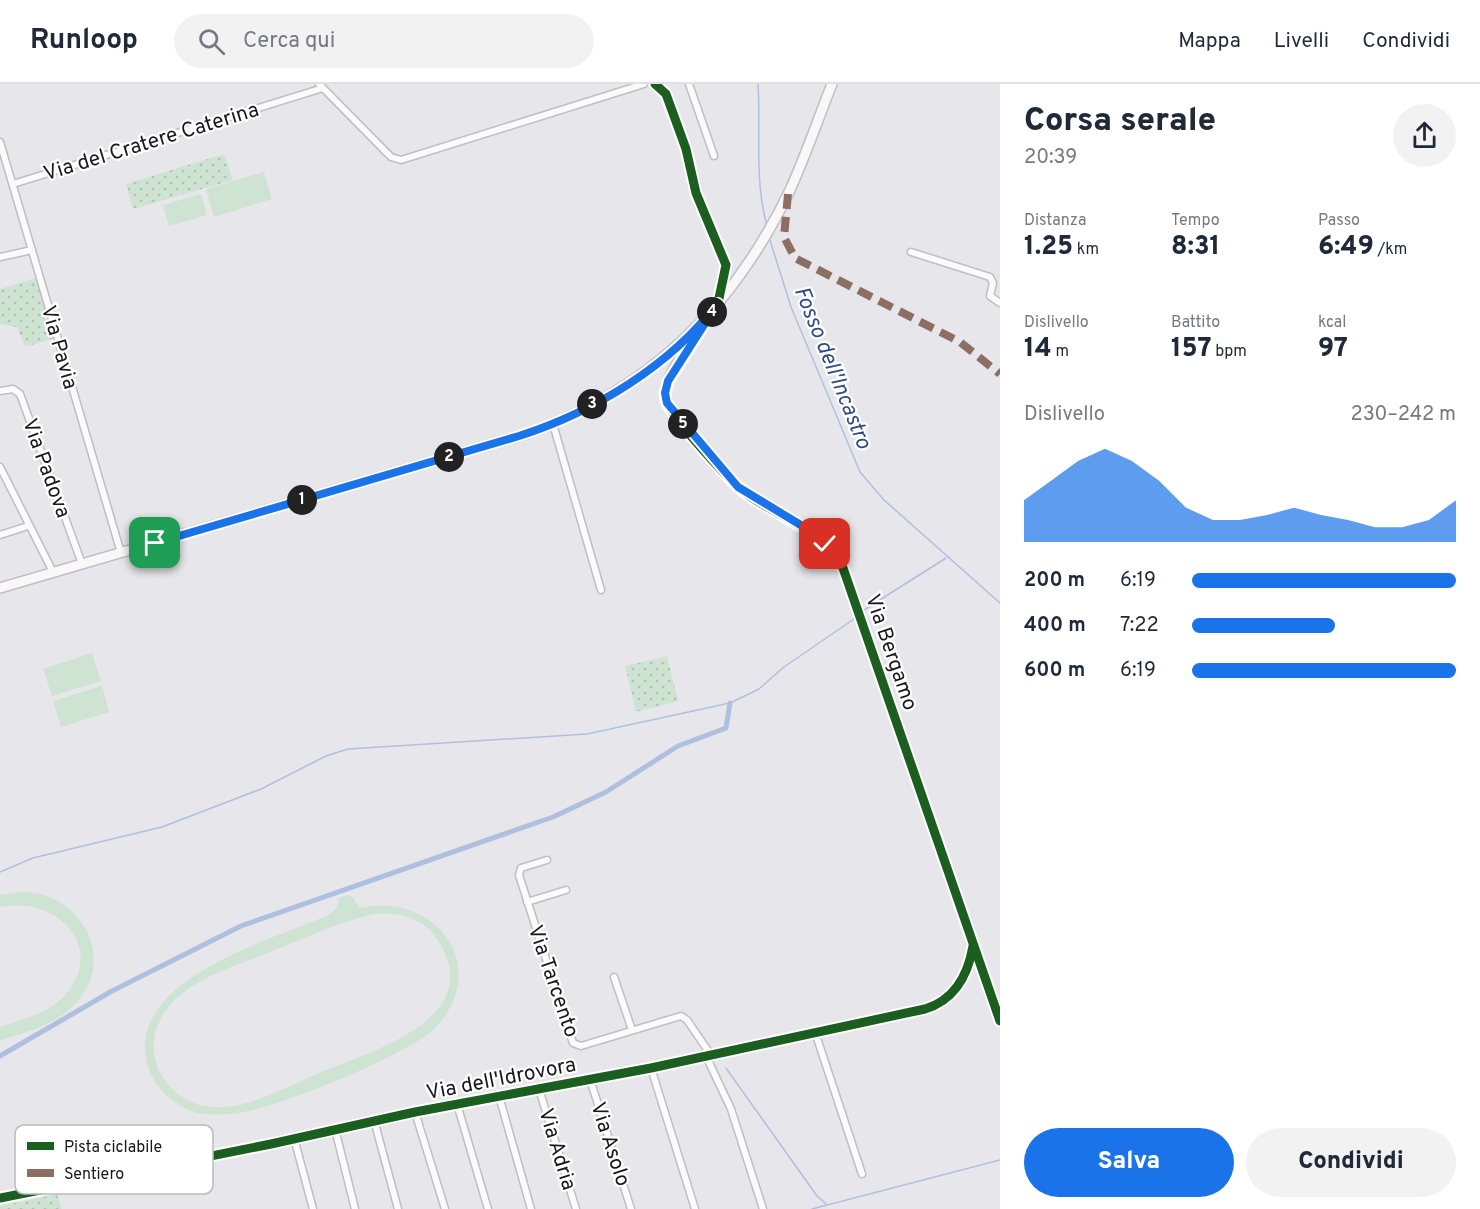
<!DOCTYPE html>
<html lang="it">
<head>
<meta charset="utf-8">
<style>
	:root { --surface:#fff; --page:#f2f2f3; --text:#1f2937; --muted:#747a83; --line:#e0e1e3; --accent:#1a73e8 }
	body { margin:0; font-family:Overpass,sans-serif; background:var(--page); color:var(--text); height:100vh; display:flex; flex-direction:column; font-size:22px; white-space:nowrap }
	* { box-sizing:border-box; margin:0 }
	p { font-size:20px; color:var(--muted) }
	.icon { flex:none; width:33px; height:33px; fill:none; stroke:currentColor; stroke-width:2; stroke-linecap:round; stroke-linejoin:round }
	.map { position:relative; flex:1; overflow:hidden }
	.drawer { display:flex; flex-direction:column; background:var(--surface); width:480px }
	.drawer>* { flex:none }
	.pin { position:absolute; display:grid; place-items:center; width:51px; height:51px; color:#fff; margin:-26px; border-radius:12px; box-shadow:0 3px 9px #0006 }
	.km { position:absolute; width:30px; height:30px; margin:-15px; border-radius:50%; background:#222; color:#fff; font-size:16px; line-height:30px; text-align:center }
	.round { display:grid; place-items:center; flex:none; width:63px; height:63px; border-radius:32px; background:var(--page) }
	.summary { display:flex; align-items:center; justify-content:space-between; height:102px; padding:0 24px }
	h1 { font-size:33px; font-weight:800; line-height:45px }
	.stats { display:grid; grid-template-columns:repeat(3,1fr); gap:9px; height:102px; padding:6px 24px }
	.stats div { display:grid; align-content:center }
	.stats b { font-size:26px; font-weight:800 }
	.stats small { font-size:16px; font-weight:400 }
	.stats p { font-size:16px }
	.chart { height:168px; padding:12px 24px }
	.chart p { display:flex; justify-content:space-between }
	.chart svg { width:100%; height:108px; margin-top:6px; fill:var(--accent); opacity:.7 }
	.action { display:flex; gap:12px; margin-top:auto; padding:12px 24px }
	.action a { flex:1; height:69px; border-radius:36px; background:var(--accent); color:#fff; font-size:24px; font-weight:800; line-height:69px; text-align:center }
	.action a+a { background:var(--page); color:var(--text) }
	ul { padding:0 24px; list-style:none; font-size:20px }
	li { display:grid; grid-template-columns:96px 72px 1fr; align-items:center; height:45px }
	li i { height:15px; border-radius:8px; background:var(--accent) }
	header { display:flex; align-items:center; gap:36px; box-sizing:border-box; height:84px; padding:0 30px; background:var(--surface); border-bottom:2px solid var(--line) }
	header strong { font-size:28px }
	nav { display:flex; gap:33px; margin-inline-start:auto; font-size:21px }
	.search { width:420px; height:54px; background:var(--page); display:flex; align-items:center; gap:15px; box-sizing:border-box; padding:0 21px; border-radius:33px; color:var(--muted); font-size:22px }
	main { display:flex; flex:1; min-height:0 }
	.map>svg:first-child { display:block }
</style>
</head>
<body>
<header>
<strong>Runloop</strong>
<div class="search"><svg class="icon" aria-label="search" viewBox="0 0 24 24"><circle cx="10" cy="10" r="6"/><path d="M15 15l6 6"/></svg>Cerca qui</div>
<nav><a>Mappa</a><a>Livelli</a><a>Condividi</a></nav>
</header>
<main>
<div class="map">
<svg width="1000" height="1125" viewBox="0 0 1000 1125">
	<defs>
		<pattern id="green-dots" width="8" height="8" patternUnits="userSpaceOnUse" patternTransform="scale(1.5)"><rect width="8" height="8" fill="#cee3d2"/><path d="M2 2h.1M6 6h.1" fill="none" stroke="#b0c2b4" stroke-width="1.8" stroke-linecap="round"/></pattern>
	</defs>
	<rect width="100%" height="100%" fill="#e7e7eb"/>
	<g fill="url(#green-dots)">
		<polygon points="224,70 233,96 133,125 126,100"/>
		<polygon points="36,194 55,254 28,262 24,260 17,243 0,240 0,205"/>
		<polygon points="667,572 678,617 636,628 625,582"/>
		<polygon points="57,1110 62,1125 0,1125 0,1122"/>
	</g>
	<g fill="#cee3d2" fill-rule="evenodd">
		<polygon points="264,88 272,115 214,133 206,105"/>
		<polygon points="201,110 207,131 169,142 163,121"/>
		<polygon points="92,569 101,597 52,612 43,585"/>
		<polygon points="102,602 109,628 61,643 53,617"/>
		<path d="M21,808c60,-1 98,68 53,113 -20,21 -47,27 -74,35v-13c23,-8 50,-14 66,-33 41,-48 -11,-99 -66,-87v-12z"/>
		<path d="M347,811l7,3 5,10c73,-17 133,54 79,117 -24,28 -151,78 -189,86 -14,3 -31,5 -45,3 -13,-1 -27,-9 -37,-18 -15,-14 -23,-32 -22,-52 3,-70 130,-106 184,-129l7,-6 3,-11zM373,830c25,-2 49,3 64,25 53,78 -64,112 -116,133 -30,13 -64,33 -98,35 -21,2 -43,-7 -56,-24 -9,-11 -15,-27 -13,-42 6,-55 74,-72 116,-89 34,-14 67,-29 103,-38z"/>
	</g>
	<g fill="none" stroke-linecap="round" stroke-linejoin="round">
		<g stroke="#afc0df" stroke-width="1.5">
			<path d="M758,0c3,47 -4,96 9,142"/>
			<polyline points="769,153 791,223 860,388 884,416 1000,519"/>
			<polyline points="864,526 946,474"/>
			<polyline points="0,788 33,774 162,743 261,705 326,672 348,665 587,650 730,619 759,605 784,583 854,535"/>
			<polyline points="726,984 817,1112 826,1120"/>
			<polyline points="812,1125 1000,1076"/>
		</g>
		<polyline stroke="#afc0df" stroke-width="5" points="0,972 112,907 241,842 553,733 606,708 678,662 726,644 730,619"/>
		<defs>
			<g id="street">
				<polyline points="319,0 391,73 401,76 644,0"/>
				<polyline points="655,0 666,10 686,65 698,115 726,179 719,216"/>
				<polyline points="689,0 714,72"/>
				<polyline points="0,58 121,469"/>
				<polyline points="13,100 323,4"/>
				<polyline points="911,168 990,193 993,199 990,212 1000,219"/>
				<polyline points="0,173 32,166"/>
				<polyline points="0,307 13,305 20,310 82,480"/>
				<polyline points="553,340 601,506"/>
				<polyline points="0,383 53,488"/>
				<polyline points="0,451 28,442"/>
				<polyline points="547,776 521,784 519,791 573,959 581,962 681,932 687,936 711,971"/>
				<polyline points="527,818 566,806"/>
				<polyline points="614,893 632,946"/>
				<polyline points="815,948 862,1090"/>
				<polyline points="706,972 731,1025 763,1125"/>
				<polyline points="651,984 695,1125"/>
				<polyline points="590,995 631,1125"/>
				<polyline points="539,1005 576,1125"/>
				<polyline points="499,1012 531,1125"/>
				<polyline points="457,1020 488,1125"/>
				<polyline points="415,1028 445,1125"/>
				<polyline points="374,1036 398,1125"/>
				<polyline points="335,1045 355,1125"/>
				<polyline points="294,1054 313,1125"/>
				<path d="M0,1114l271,-54 144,-32 236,-44 274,-59c29,-9 43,-33 48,-62"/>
			</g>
			<g id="secondary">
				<path d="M699,248c-12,19 -40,48 -32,71 14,24 59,77 82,92 33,23 73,35 94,73l157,453"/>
				<path d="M0,504l523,-153c125,-43 210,-126 267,-245 16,-35 28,-71 42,-106"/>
			</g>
		</defs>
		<use href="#street" stroke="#bfbec2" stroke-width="9"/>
		<use href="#secondary" stroke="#bfbec2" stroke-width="12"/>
		<use href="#street" stroke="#fbfbfc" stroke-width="6"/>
		<use href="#secondary" stroke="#faf7f9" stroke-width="9"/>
		<polyline stroke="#8d6e63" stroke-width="8" stroke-dasharray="15 8" stroke-linecap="butt" points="788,110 784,153 795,174 960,258 1000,290"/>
		<defs>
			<g id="cycleway">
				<path d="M655,0l11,10 20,55 10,44 30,72 -8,38 -49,77 -4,13 1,8c11,22 62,79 82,94 34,23 73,35 95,73l157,453"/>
				<path d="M0,1114l271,-54 144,-32 236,-44 274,-59c30,-9 43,-34 48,-63"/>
			</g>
		</defs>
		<use href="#cycleway" stroke="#fff" stroke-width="13"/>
		<use href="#cycleway" stroke="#1b5e20" stroke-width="9"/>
	</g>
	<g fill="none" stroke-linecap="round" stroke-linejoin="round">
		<defs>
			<path id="route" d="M155,459l364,-107c75,-24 151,-70 199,-133l-50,78 -3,12 2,10 71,84 66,40 21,17"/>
		</defs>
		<use href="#route" stroke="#fff" stroke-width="12"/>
		<use href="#route" stroke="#1a73e8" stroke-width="8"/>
	</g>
	<g text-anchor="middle" stroke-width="4.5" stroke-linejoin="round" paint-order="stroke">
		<g font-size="21" fill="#18181b" stroke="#fff">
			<text transform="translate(151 57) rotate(-17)" y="7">Via del Cratere Caterina</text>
			<text transform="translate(60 263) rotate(74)" y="7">Via Pavia</text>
			<text transform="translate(47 384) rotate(70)" y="7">Via Padova</text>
			<text transform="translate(892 568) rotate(71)" y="7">Via Bergamo</text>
			<text transform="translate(554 897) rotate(71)" y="7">Via Tarcento</text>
			<text transform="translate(501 994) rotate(-11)" y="7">Via dell'Idrovora</text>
			<text transform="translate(611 1060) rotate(72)" y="7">Via Asolo</text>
			<text transform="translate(558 1065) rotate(73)" y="7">Via Adria</text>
		</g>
		<g font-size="22" font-style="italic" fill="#2e4d83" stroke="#fff">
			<text transform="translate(834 283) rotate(68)" y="8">Fosso dell'Incastro</text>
		</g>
	</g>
	<rect x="15" y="1041" width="198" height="69" rx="9" fill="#fff" stroke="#bababb" stroke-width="1.5"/>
	<rect x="27" y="1058" width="27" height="8" fill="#1b5e20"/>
	<rect x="27" y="1085" width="27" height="8" fill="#8d6e63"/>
	<g font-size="16" fill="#18181b">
		<text x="64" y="1068">Pista ciclabile</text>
		<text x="64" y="1095">Sentiero</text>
	</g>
</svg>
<div class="pin" style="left:155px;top:459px;background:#1e9e55"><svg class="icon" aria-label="arrive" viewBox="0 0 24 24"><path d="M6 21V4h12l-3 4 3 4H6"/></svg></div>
<div class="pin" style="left:825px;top:460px;background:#d93025"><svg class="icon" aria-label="check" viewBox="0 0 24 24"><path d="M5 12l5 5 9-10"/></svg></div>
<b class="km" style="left:302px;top:416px">1</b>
<b class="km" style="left:449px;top:373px">2</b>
<b class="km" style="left:592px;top:320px">3</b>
<b class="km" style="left:712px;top:228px">4</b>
<b class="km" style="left:683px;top:340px">5</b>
</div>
<section class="drawer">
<div class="summary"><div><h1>Corsa serale</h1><p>20:39</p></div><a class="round"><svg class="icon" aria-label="share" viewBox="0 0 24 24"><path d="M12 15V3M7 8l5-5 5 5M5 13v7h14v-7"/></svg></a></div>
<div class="stats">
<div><p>Distanza</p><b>1.25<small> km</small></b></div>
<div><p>Tempo</p><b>8:31</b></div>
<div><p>Passo</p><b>6:49<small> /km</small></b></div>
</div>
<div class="stats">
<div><p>Dislivello</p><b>14<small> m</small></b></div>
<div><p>Battito</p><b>157<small> bpm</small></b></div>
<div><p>kcal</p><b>97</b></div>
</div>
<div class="chart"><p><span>Dislivello</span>230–242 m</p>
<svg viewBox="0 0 160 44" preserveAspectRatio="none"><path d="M0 44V27L10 19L20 11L30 6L40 11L50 19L60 30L70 35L80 35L90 33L100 30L110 33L120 35L130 38L140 38L150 35L160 27V44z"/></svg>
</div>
<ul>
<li><b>200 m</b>6:19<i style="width:100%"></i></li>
<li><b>400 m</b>7:22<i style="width:54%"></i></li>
<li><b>600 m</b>6:19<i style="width:100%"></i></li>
</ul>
<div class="action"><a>Salva</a><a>Condividi</a></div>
</section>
</main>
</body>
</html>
